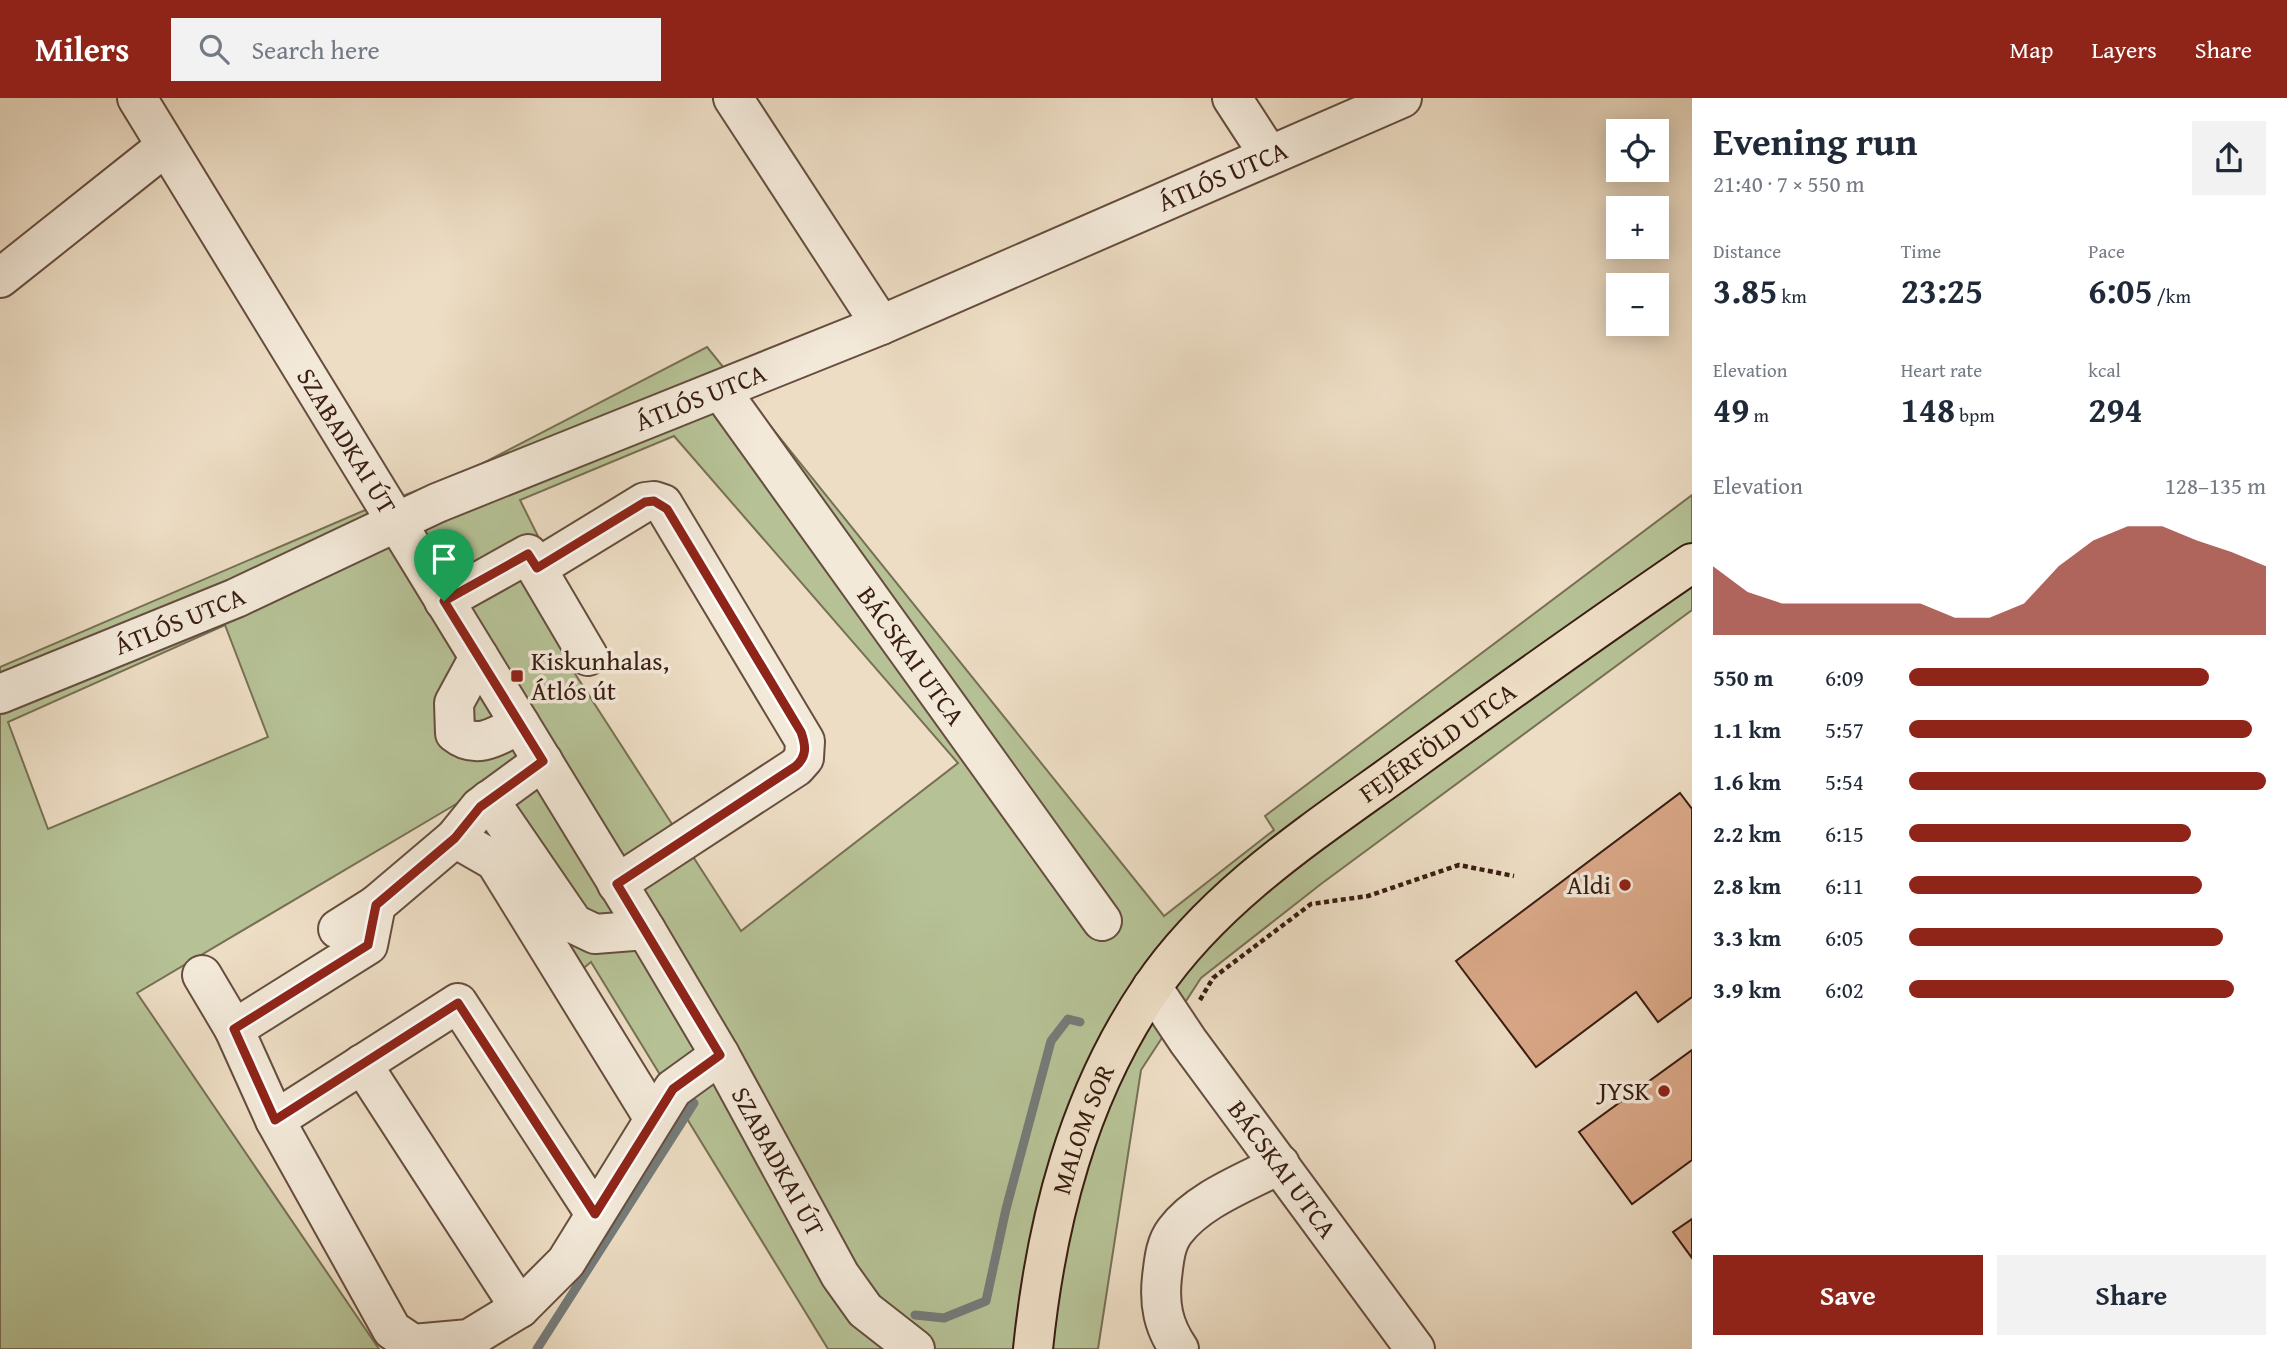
<!DOCTYPE html>
<html lang="en">
<head>
<meta charset="utf-8">
<style>
	:root { --surface:#fff; --page:#f2f2f3; --text:#1f2937; --muted:#747a83; --accent:#8f2418 }
	body { margin:0; font-family:"Gentium Book Plus",serif; background:var(--page); color:var(--text); height:100vh; display:flex; flex-direction:column; font-size:26px; white-space:nowrap }
	* { box-sizing:border-box; margin:0 }
	p { font-size:23px; color:var(--muted) }
	.icon { flex:none; width:38px; height:38px; fill:none; stroke:currentColor; stroke-width:2; stroke-linecap:round; stroke-linejoin:round }
	.map { position:relative; flex:1; overflow:hidden }
	.panel { display:flex; flex-direction:column; background:var(--surface); width:595px }
	.panel>* { flex:none }
	.fabs { position:absolute; left:1606px; top:21px; display:grid; gap:14px }
	.fabs a { display:grid; place-items:center; width:63px; height:63px; border-radius:0px; background:var(--surface); box-shadow:0 4px 18px #0003; font-size:35px }
	.pin { position:absolute; display:grid; place-items:center; width:60px; height:60px; color:#fff; margin:-72px -30px; border-radius:50% 50% 50% 0; rotate:-45deg; box-shadow:0 0 7px #0007 }
	.pin .icon { rotate:45deg }
	.round { display:grid; place-items:center; flex:none; width:74px; height:74px; border-radius:0px; background:var(--page) }
	.headline { display:flex; align-items:center; justify-content:space-between; height:119px; padding:0 21px }
	h1 { font-size:38px; font-weight:600; line-height:52px }
	.stats { display:grid; grid-template-columns:repeat(3,1fr); gap:10px; height:119px; padding:7px 21px }
	.stats div { display:grid; align-content:center }
	.stats b { font-size:35px; font-weight:600 }
	.stats small { font-size:19px; font-weight:400 }
	.stats p { font-size:19px }
	.chart { height:196px; padding:14px 21px }
	.chart p { display:flex; justify-content:space-between }
	.chart svg { width:100%; height:126px; margin-top:7px; fill:var(--accent); opacity:.7 }
	.primary-button { display:flex; gap:14px; margin-top:auto; padding:14px 21px }
	.primary-button a { flex:1; height:80px; border-radius:0px; background:var(--accent); color:#fff; font-size:28px; font-weight:600; line-height:80px; text-align:center }
	.primary-button a+a { background:var(--page); color:var(--text) }
	ul { padding:0 21px; list-style:none; font-size:23px }
	li { display:grid; grid-template-columns:112px 84px 1fr; align-items:center; height:52px }
	li i { height:18px; border-radius:9px; background:var(--accent) }
	header { display:flex; align-items:center; gap:42px; box-sizing:border-box; height:98px; padding:0 35px; background:var(--accent); color:#fff }
	header strong { font-size:33px }
	nav { display:flex; gap:38px; margin-inline-start:auto; font-size:24px }
	.search { width:490px; height:63px; background:var(--page); display:flex; align-items:center; gap:18px; box-sizing:border-box; padding:0 24px; border-radius:0px; color:var(--muted); font-size:26px }
	main { display:flex; flex:1; min-height:0 }
	.map>svg:first-child { display:block }
</style>
</head>
<body>
<header>
<strong>Milers</strong>
<div class="search"><svg class="icon" aria-label="search" viewBox="0 0 24 24"><circle cx="10" cy="10" r="6"/><path d="M15 15l6 6"/></svg>Search here</div>
<nav><a>Map</a><a>Layers</a><a>Share</a></nav>
</header>
<main>
<div class="map">
<svg width="1692" height="1251" viewBox="0 0 1692 1251">
	<rect width="100%" height="100%" fill="#edddc4"/>
	<filter id="stains"><feTurbulence type="fractalNoise" baseFrequency=".00286" numOctaves="4"/><feColorMatrix values="0 0 0 0 .2 0 0 0 0 .09 0 0 0 0 .02 0 0 0 .5 -.17"/></filter>
	<radialGradient id="worn" r=".72"><stop offset=".6" stop-color="#630" stop-opacity="0"/><stop offset="1" stop-color="#630" stop-opacity=".3"/></radialGradient>
	<path fill="#b6c296" stroke="#787054" stroke-width="2" fill-rule="evenodd" d="M707,249l457,569 110,-86 -9,-14 427,-321v115l-371,274 -120,94 -60,92 -43,279h-270l-237,-387 -17,14 -106,-179 -331,196 242,356h-379v-682l363,-156 105,-40zM674,338l284,327 -217,168 -169,-262 24,-16 -76,-153zM225,527l43,112 -220,92 -40,-107z"/>
	<g fill="none" stroke-linecap="round" stroke-linejoin="round">
		<g stroke="#757b79" stroke-width="9">
			<polyline points="915,1217 944,1220 986,1203 1006,1111 1051,943 1068,921 1080,924"/>
			<polyline points="537,1251 694,1005"/>
		</g>
	</g>
	<g fill="#dba989" stroke="#391d12" stroke-width="2">
		<polygon points="1680,695 1692,711 1692,899 1658,924 1636,894 1536,969 1456,863"/>
		<polygon points="1692,952 1692,1062 1632,1106 1579,1034"/>
		<polygon points="1692,1121 1692,1160 1673,1134"/>
	</g>
	<g fill="none" stroke-linecap="round" stroke-linejoin="round">
		<defs>
			<g id="minor">
				<path id="s1" d="M137,0l509,832 74,125 120,220 25,35 50,39"/>
				<polyline points="733,0 881,227"/>
				<polyline points="1232,0 1269,57"/>
				<polyline points="0,180 166,48"/>
				<path id="s2" d="M721,293l381,530"/>
				<polyline points="537,470 645,404 654,403 663,406 805,643 804,660 796,669 617,786"/>
				<polyline points="444,503 528,456 588,558"/>
				<path d="M479,559l-25,46 1,30c22,18 44,2 65,-9"/>
				<path id="s3" d="M0,596l236,-96 201,-95 444,-178 521,-227"/>
				<polyline points="543,663 480,709 455,740 376,807 368,847 234,931 275,1022 392,1232 413,1246 469,1241 520,1210 566,1164 673,991 720,957"/>
				<polyline points="489,702 574,826 595,836 646,832"/>
				<polyline points="455,740 495,763 654,1021"/>
				<polyline points="338,831 376,807"/>
				<polyline points="202,877 234,931"/>
				<path id="s4" d="M1152,889l36,54 227,308"/>
				<polyline points="362,966 520,1210"/>
				<polyline points="275,1022 458,905 595,1116"/>
				<path d="M1179,1251c-16,-23 -20,-45 -17,-72 2,-16 3,-33 13,-46 24,-32 72,-49 105,-67"/>
			</g>
			<g id="major">
				<path id="s5" d="M1033,1251c13,-127 45,-253 118,-360 64,-95 168,-161 259,-227 93,-67 187,-134 282,-199"/>
			</g>
		</defs>
		<use href="#minor" stroke="#664d3e" stroke-width="42"/>
		<use href="#major" stroke="#391d12" stroke-width="42"/>
		<polyline stroke="#391d12" stroke-width="4.5" stroke-dasharray="5 3.5" stroke-linecap="butt" points="1200,902 1213,880 1311,806 1368,798 1459,767 1514,778"/>
		<use href="#minor" stroke="#f3e9d9" stroke-width="38"/>
		<use href="#major" stroke="#edddc4" stroke-width="38"/>
	</g>
	<g fill="none" stroke-linecap="round" stroke-linejoin="round">
		<defs>
			<path id="route" d="M654,403l13,8 134,223c5,14 6,24 -5,34l-179,118 103,171 -47,34 -78,125 -137,-211 -183,117 -41,-91 134,-84 8,-40 79,-67 25,-31 63,-46 -99,-160 84,-47 9,14 108,-66z"/>
		</defs>
		<use href="#route" stroke="#fff" stroke-width="14"/>
		<use href="#route" stroke="#8f2418" stroke-width="9"/>
	</g>
	<g fill="#8f2418" stroke="#f3e9d9" stroke-width="2.5">
		<rect x="510" y="571" width="14" height="14" rx="3.5"/>
		<circle cx="1625" cy="787" r="7"/>
		<circle cx="1664" cy="993" r="7"/>
	</g>
	<g text-anchor="middle" stroke-width="7" stroke-linejoin="round" paint-order="stroke">
		<g font-size="26" fill="#391d12" stroke="#f3e9d9">
			<text dy="9" stroke="none"><textPath href="#s3" startOffset="1328">ÁTLÓS UTCA</textPath></text>
			<text dy="9" stroke="none"><textPath href="#s3" startOffset="761">ÁTLÓS UTCA</textPath></text>
			<text dy="9" stroke="none"><textPath href="#s1" startOffset="402">SZABADKAI ÚT</textPath></text>
			<text dy="9" stroke="none"><textPath href="#s3" startOffset="194">ÁTLÓS UTCA</textPath></text>
			<text dy="9" stroke="none"><textPath href="#s2" startOffset="326">BÁCSKAI UTCA</textPath></text>
			<text dy="9" stroke="none"><textPath href="#s5" startOffset="763">FEJÉRFÖLD UTCA</textPath></text>
			<text dy="9" stroke="none"><textPath href="#s5" startOffset="226">MALOM SOR</textPath></text>
			<text dy="9" stroke="none"><textPath href="#s1" startOffset="1242">SZABADKAI ÚT</textPath></text>
			<text dy="9" stroke="none"><textPath href="#s4" startOffset="224">BÁCSKAI UTCA</textPath></text>
		</g>
		<g font-size="26" fill="#391d12" stroke="#f3e9d9" text-anchor="end">
			<text x="531" y="572" text-anchor="start">Kiskunhalas,<tspan x="531" dy="30">Átlós út</tspan></text>
			<text x="1611" y="796">Aldi</text>
			<text x="1650" y="1002">JYSK</text>
		</g>
	</g>
	<rect width="100%" height="100%" filter="url(#stains)"/>
	<rect width="100%" height="100%" fill="url(#worn)"/>
</svg>
<div class="fabs">
<a><svg class="icon" aria-label="locate" viewBox="0 0 24 24"><circle cx="12" cy="12" r="6"/><path d="M12 2v4M12 18v4M2 12h4M18 12h4"/></svg></a>
<a>+</a>
<a>−</a>
</div>
<div class="pin" style="left:444px;top:503px;background:#1e9e55"><svg class="icon" aria-label="arrive" viewBox="0 0 24 24"><path d="M6 21V4h12l-3 4 3 4H6"/></svg></div>
</div>
<section class="panel">
<div class="headline"><div><h1>Evening run</h1><p>21:40 · 7 × 550 m</p></div><a class="round"><svg class="icon" aria-label="share" viewBox="0 0 24 24"><path d="M12 15V3M7 8l5-5 5 5M5 13v7h14v-7"/></svg></a></div>
<div class="stats">
<div><p>Distance</p><b>3.85<small> km</small></b></div>
<div><p>Time</p><b>23:25</b></div>
<div><p>Pace</p><b>6:05<small> /km</small></b></div>
</div>
<div class="stats">
<div><p>Elevation</p><b>49<small> m</small></b></div>
<div><p>Heart rate</p><b>148<small> bpm</small></b></div>
<div><p>kcal</p><b>294</b></div>
</div>
<div class="chart"><p><span>Elevation</span>128–135 m</p>
<svg viewBox="0 0 160 44" preserveAspectRatio="none"><path d="M0 44V20L10 29L20 33L30 33L40 33L50 33L60 33L70 38L80 38L90 33L100 20L110 11L120 6L130 6L140 11L150 15L160 20V44z"/></svg>
</div>
<ul>
<li><b>550 m</b>6:09<i style="width:84%"></i></li>
<li><b>1.1 km</b>5:57<i style="width:96%"></i></li>
<li><b>1.6 km</b>5:54<i style="width:100%"></i></li>
<li><b>2.2 km</b>6:15<i style="width:79%"></i></li>
<li><b>2.8 km</b>6:11<i style="width:82%"></i></li>
<li><b>3.3 km</b>6:05<i style="width:88%"></i></li>
<li><b>3.9 km</b>6:02<i style="width:91%"></i></li>
</ul>
<div class="primary-button"><a>Save</a><a>Share</a></div>
</section>
</main>
</body>
</html>
